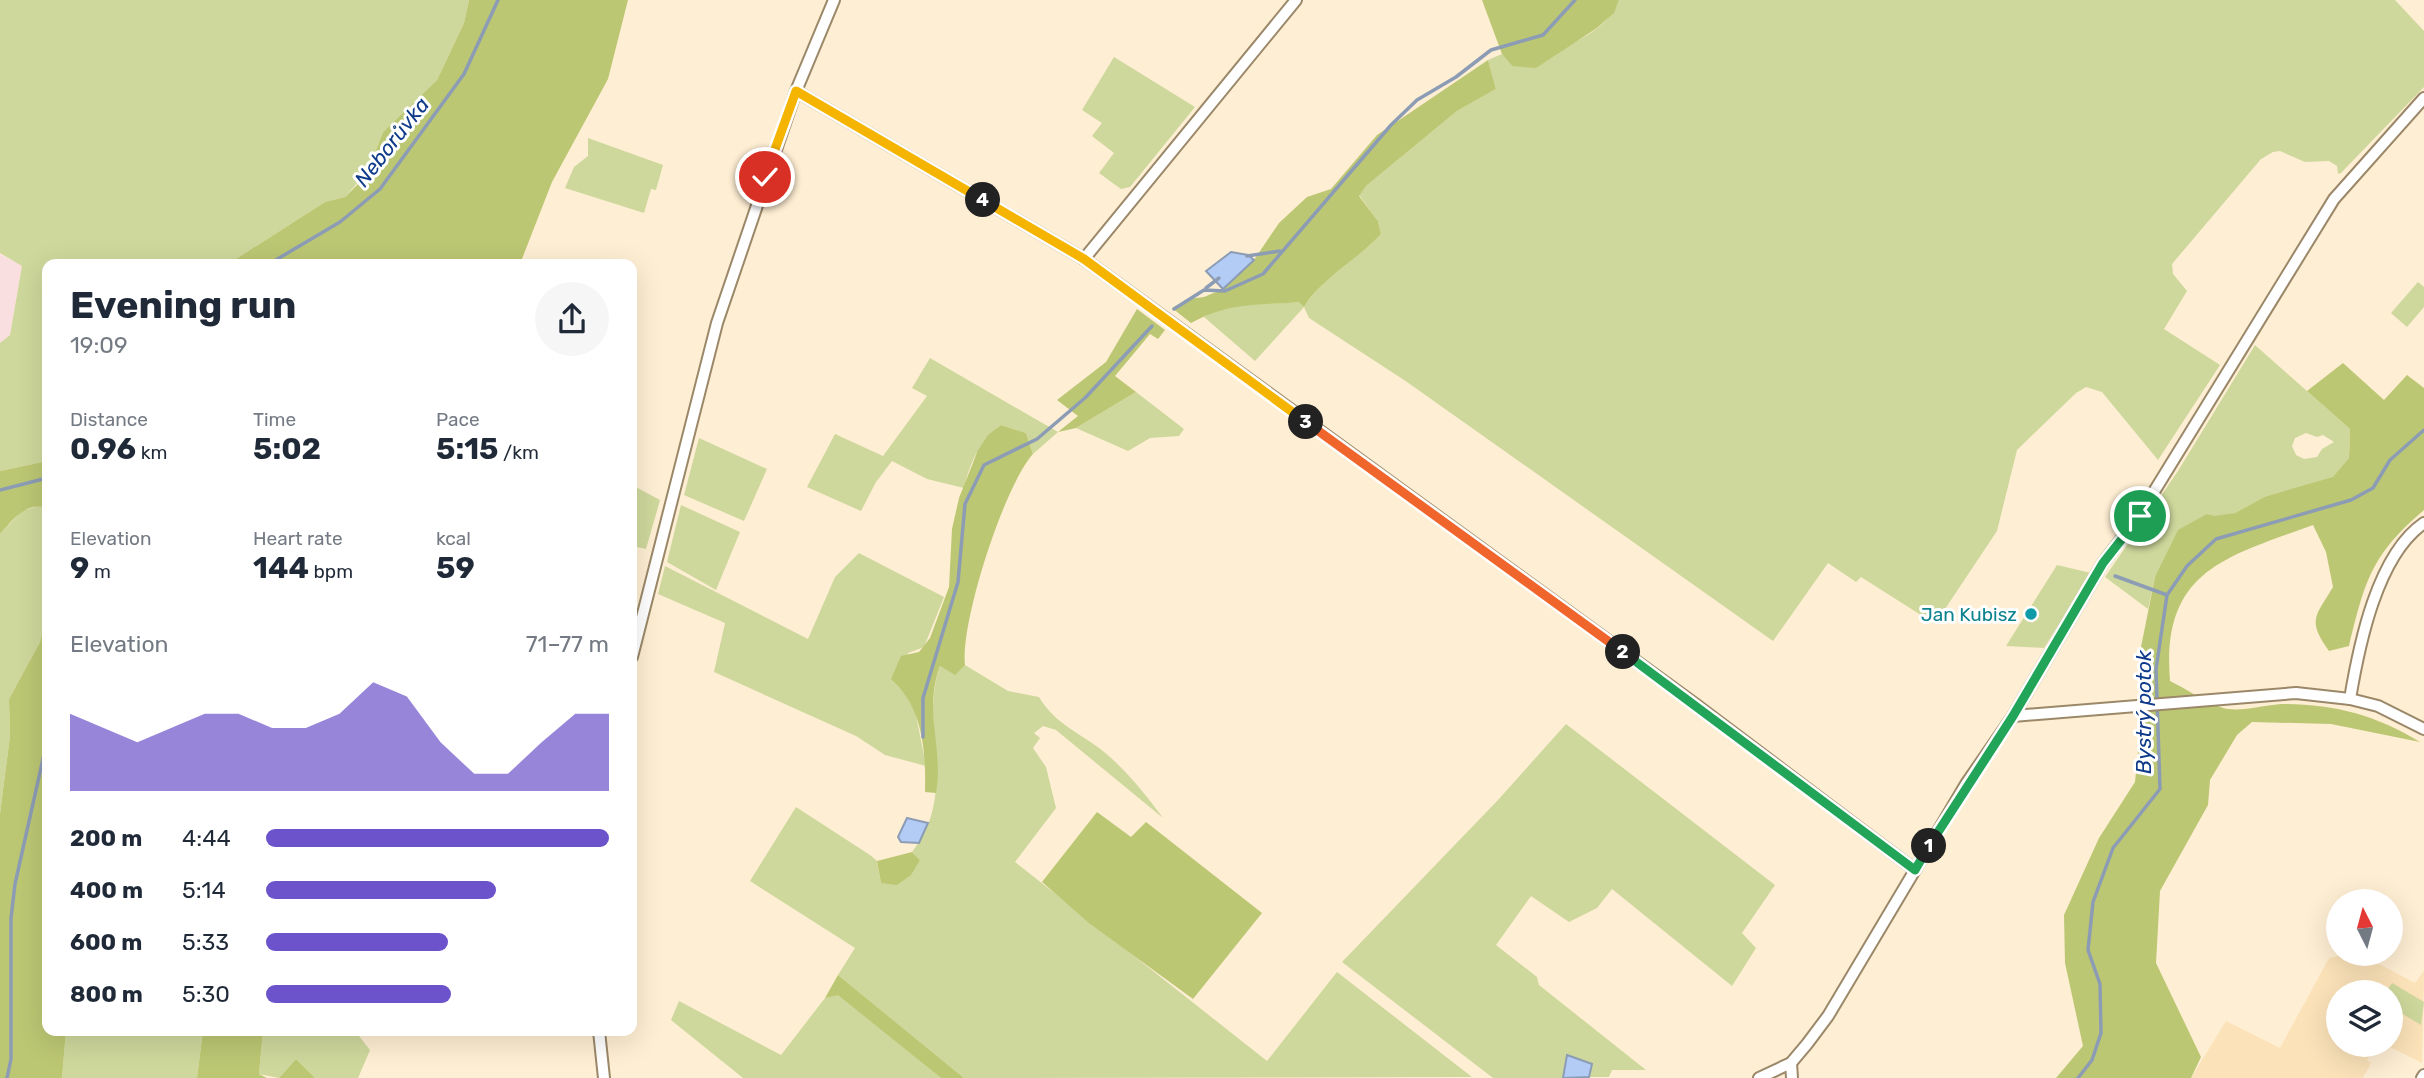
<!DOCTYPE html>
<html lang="en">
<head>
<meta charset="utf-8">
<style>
	:root { --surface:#fff; --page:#f6f6f7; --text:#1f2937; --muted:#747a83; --accent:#6c52cb }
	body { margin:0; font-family:Rubik,sans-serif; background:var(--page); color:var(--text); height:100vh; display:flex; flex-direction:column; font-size:26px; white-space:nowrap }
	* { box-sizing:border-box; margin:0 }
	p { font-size:23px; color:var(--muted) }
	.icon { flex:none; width:38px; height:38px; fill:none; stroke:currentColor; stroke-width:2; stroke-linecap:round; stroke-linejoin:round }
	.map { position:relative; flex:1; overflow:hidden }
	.panel { position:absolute; left:42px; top:259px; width:595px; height:777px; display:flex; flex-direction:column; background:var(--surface); border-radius:14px; box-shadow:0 7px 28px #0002 }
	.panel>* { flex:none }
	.needle { width:46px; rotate:354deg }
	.tools { position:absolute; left:2326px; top:889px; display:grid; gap:14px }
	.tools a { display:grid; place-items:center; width:77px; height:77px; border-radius:50%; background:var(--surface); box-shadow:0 7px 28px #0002; font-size:35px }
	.pin { position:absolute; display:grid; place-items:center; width:60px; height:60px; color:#fff; margin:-30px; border:4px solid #fff; border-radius:50%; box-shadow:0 2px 7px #0007 }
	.km { position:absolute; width:35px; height:35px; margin:-18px; border-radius:50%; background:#222; color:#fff; font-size:19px; line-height:35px; text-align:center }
	.round { display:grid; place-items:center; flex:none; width:74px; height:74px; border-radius:37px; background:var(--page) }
	.summary { display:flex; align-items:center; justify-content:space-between; height:119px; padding:0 28px }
	h1 { font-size:38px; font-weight:700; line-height:52px }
	.figures { display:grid; grid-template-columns:repeat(3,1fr); gap:10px; height:119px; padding:7px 28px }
	.figures div { display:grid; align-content:center }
	.figures b { font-size:30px; font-weight:700 }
	.figures small { font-size:19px; font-weight:400 }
	.figures p { font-size:19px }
	.chart { height:196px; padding:14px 28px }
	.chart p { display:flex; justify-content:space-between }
	.chart svg { width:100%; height:126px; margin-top:7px; fill:var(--accent); opacity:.7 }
	ul { padding:0 28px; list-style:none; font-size:23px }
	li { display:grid; grid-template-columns:112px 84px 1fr; align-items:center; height:52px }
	li i { height:18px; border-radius:9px; background:var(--accent) }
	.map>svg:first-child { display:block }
</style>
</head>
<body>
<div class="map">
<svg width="2424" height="1078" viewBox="0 0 2424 1078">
	<rect width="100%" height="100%" fill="#feeed3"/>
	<polygon fill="#fbe2b9" points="2347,954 2360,954 2415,983 2424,971 2422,1063 2386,1045 2390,1045 2390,992 2338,992 2338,1045 2376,1045 2367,1060 2371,1063 2363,1078 2191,1078 2226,1021 2280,1048 2329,958"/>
	<polygon fill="#fadfe1" points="0,254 22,265 10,335 0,343"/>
	<g fill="#ced89c" fill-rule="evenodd">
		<polygon points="0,0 469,0 464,23 437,80 383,132 368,171 345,197 325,202 228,264 47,264 47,461 0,471 0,343 10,335 22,266 0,253"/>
		<path d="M1619,0h776l29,31v56l-83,86 -3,1 -1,-8 -8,-5 -24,1 -25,-11 -7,1 -12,7 -89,105 1,10 14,17 -23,38 56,36 -62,95 -56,-68 -16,-5 -10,6 -59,57 -20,81 -62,93 -74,-47 -5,5 -28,-19 -55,78 -366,-259 -98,-64 -5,-11 -49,54 -51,-44c30,-17 63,-12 96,-15l4,5c18,-30 54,-47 77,-73l-3,-13 -19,-26 7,-9 91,-75 39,-22 -8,-29 14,-6 10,12c36,-14 93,-27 107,-66z"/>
		<polygon points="1114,57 1195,107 1130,187 1121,189 1099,173 1114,153 1092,136 1102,123 1082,110"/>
		<polygon points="588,138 663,165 656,190 651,189 644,213 565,188 574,167 588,156"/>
		<polygon points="2418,282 2424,287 2424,307 2407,327 2391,313"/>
		<path d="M2255,345l95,84 -1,29 -16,20 -69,19 -29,16 -21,4 -7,-3 -52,63 -7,32 -43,-32 73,-106zM2306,433l11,4 6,-2 11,7 -12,7 -5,8 -13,2 -8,-4 -4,-9 3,-8z"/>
		<path d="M930,358l128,74 -25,22 -7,-21 -25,-8c-21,16 -31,37 -37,63l-37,-9 -35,-18 -16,21 -15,29 -54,-24 28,-53 48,22 44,-60 -15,-8z"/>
		<polygon points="1136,392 1184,429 1179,436 1150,438 1128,451 1076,428"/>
		<polygon points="699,438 767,469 744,521 684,495"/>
		<polygon points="632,485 660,500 646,549 632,546"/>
		<polygon points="41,505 47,508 47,614 40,642 9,699 10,736 0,814 0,534 22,511"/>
		<polygon points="681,505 740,532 716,590 667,562"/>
		<polygon points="859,553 944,597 924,647 908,653 904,690 915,710 926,766 885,755 856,736 714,672 725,623 658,594 665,566 808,639 835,577"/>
		<polygon points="2057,565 2091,573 2044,648 2006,646"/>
		<path d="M965,665l43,26 31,6c14,23 31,31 53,46 28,19 51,48 71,75l-107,-88 -13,-4 -9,7 6,5 -7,10 13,19 10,41 -41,54 252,199 70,-89 135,105 -508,1 -126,-103 17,-27 -105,-67 46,-74 74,48 7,6 4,22 39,-23 -8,-8c48,-62 6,-121 28,-186l15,8z"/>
		<polygon points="1566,724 1775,885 1742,933 1756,948 1732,986 1612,889 1597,908 1569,922 1531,896 1496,945 1537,977 1539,985 1646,1070 1612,1070 1609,1077 1589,1077 1592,1064 1568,1055 1563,1078 1493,1078 1342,962 1498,800"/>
		<polygon points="2392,983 2424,1002 2421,1025 2391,1007 2390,992 2386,992"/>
		<polygon points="838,994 941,1078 743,1078 671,1020 679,1001 781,1055 825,998"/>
		<polygon points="66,1031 203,1031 197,1078 62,1078"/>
		<polygon points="263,1031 355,1031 370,1050 358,1078 315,1078 296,1059 279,1078 259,1074"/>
	</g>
	<g fill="#bcc773">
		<polygon points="469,0 628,0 608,79 552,182 520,264 228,264 325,202 345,197 358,184 368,171 383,132 437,80 464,23"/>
		<polygon points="1482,0 1619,0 1614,13 1597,28 1536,68 1512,66 1502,54"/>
		<path d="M1488,60l8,29 -39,22 -91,75 -7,10 19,25 3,13c-23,26 -60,44 -77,73l-5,-5c-44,4 -66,-1 -108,21l-19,-15 16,-9 16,-2 19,-8 31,-29 25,-37 28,-26 24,-8 46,-54z"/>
		<polygon points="1137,309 1165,330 1158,339 1150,334 1115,376 1136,392 1076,428 1058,432 1078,416 1057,400 1106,362"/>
		<path d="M2343,363l41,37 23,-25 17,13v122c-53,45 -59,71 -75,136l-20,5c-22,-31 -14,-34 4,-64l-7,-35 -13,-27c-87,32 -152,45 -143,156 15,7 43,26 58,28 17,2 37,-4 54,-5 52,0 94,11 138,38l-89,-18 -79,-2 -15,13 -27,45 -2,25 -48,86 -4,72 45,94 -10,21h-135l27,-32 -18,-83 -1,-48 35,-77 36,-56 6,-60 -3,-60 17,-85 23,-47 29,-16 7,2 21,-3 29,-16 69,-20 16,-19 1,-29 -43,-38z"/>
		<path d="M1001,425l25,8 7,21c-29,32 -73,169 -68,211l-10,10 -15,-9c-17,47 4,82 -4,127l-11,-1c1,-41 -2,-85 -34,-113l10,-23 18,-4 11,-14 19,-51 3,-58 7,-31 19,-48 10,-15z"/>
		<path d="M47,461v47c-21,-7 -34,12 -47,26v-63z"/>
		<polygon points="47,614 47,1031 66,1031 62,1078 0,1078 0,814 10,736 9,699 40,642"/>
		<polygon points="1097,812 1131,837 1146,822 1262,913 1193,999 1089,923 1042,882"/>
		<polygon points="912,852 920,860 911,875 897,885 881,883 877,861"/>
		<polygon points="838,975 964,1078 941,1078 838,995 825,998"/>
		<polygon points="203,1031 263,1031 259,1074 267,1078 197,1078"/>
		<polygon points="296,1059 315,1078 279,1078"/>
	</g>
	<g fill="#b2ccf6" stroke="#8c9cb5" stroke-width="2">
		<polygon points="1231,252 1248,255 1254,260 1223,289 1206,271"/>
		<polygon points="907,818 928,823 919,843 901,842 898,837"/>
		<polygon points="1567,1055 1592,1064 1589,1077 1563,1078"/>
	</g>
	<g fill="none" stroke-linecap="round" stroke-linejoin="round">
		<g stroke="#8c9cb5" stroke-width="3.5">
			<polyline points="1247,256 1280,251"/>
			<polyline points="269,264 340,222 380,189 464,74 498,0"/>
			<polyline points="1206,288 1219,278"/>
			<polyline points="1174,309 1204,290 1225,291 1263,274 1391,125 1417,100 1456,77 1491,50 1543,35 1575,0"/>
			<polyline points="0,490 47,478"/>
			<polyline points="2115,576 2167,595"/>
			<polyline points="923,737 923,698 958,582 965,504 984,465 1037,439 1085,398 1152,326"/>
			<polyline points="7,1078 11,1059 11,918 15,884 47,741"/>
			<polyline points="2078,1078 2092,1060 2101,1033 2100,984 2088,950 2093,902 2113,848 2160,789 2156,669 2167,595 2187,566 2216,539 2351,500 2373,488 2390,460 2424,430"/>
		</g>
		<defs>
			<g id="minor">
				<polyline points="796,91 1084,259 1695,704 1915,870 1966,784 2013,716 2296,693 2350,699 2378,706 2424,729"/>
				<polyline points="1084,259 1296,0"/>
				<polyline points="632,657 717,323 796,91 834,0"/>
				<path d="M2350,699c9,-54 27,-144 74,-176"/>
				<polyline points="2013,716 2103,563 2139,516 2334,199 2424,98"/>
				<polyline points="599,1031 604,1078"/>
				<polyline points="1791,1063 1792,1078"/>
				<polyline points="1759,1078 1791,1063 1807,1044 1828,1016 1915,870"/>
				<polyline points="2422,1078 2424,1075"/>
			</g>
		</defs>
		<use href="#minor" stroke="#9b8869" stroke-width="14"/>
		<use href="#minor" stroke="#fff" stroke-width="10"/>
	</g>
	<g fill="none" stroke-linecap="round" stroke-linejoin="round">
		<defs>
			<polyline id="split-1" points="1929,846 2013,716 2103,563 2140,516"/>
			<polyline id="split-2" points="1623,652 1915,870 1929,846"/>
			<polyline id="split-3" points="1306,422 1623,652"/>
			<polyline id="split-4" points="983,200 1084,259 1306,422"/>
			<polyline id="split-5" points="765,177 796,91 983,200"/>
		</defs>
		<use href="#split-1" stroke="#fff" stroke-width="14"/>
		<use href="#split-2" stroke="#fff" stroke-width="14"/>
		<use href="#split-3" stroke="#fff" stroke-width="14"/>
		<use href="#split-4" stroke="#fff" stroke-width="14"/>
		<use href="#split-5" stroke="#fff" stroke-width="14"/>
		<use href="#split-1" stroke="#22a559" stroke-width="9"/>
		<use href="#split-2" stroke="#22a559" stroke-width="9"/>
		<use href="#split-3" stroke="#f0652b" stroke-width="9"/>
		<use href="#split-4" stroke="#f5b400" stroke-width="9"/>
		<use href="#split-5" stroke="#f5b400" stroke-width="9"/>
	</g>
	<circle fill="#0f9aa8" stroke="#fff" stroke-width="2.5" cx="2031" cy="614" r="7"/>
	<g text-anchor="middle" stroke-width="6" stroke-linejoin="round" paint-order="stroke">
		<g font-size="19" fill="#0d838f" stroke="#fff" text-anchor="end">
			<text x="2017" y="621">Jan Kubisz</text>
		</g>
		<g font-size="21" font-style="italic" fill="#0e3a89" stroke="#fff">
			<text transform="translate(392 142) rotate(-52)" y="7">Neborůvka</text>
			<text transform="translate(2144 712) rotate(-90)" y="7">Bystrý potok</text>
		</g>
	</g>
</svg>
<div class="tools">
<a><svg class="needle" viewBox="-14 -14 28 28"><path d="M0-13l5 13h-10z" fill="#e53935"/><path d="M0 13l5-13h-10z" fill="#747a83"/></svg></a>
<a><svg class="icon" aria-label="layers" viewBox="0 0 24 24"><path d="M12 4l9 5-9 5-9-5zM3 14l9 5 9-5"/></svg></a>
</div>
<div class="pin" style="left:2140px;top:516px;background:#1e9e55"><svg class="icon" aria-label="arrive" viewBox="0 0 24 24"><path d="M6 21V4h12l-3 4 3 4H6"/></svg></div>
<div class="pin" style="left:765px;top:177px;background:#d93025"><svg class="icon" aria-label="check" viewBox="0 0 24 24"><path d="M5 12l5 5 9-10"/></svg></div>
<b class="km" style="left:1929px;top:846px">1</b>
<b class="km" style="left:1623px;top:652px">2</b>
<b class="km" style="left:1306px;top:422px">3</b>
<b class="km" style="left:983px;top:200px">4</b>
<section class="panel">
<div class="summary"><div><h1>Evening run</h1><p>19:09</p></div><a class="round"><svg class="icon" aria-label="share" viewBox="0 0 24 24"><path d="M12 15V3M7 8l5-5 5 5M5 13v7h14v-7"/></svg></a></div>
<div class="figures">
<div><p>Distance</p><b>0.96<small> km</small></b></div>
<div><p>Time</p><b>5:02</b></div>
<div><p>Pace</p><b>5:15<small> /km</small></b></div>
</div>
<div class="figures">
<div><p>Elevation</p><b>9<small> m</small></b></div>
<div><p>Heart rate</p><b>144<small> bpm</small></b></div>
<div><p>kcal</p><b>59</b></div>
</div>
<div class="chart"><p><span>Elevation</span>71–77 m</p>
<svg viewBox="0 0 160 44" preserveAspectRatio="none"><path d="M0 44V17L10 22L20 27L30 22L40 17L50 17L60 22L70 22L80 17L90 6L100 11L110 27L120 38L130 38L140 27L150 17L160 17V44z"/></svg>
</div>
<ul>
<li><b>200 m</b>4:44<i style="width:100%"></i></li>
<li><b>400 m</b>5:14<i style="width:67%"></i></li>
<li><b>600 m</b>5:33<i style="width:53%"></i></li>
<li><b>800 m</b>5:30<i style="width:54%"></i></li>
</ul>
</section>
</div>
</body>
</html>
